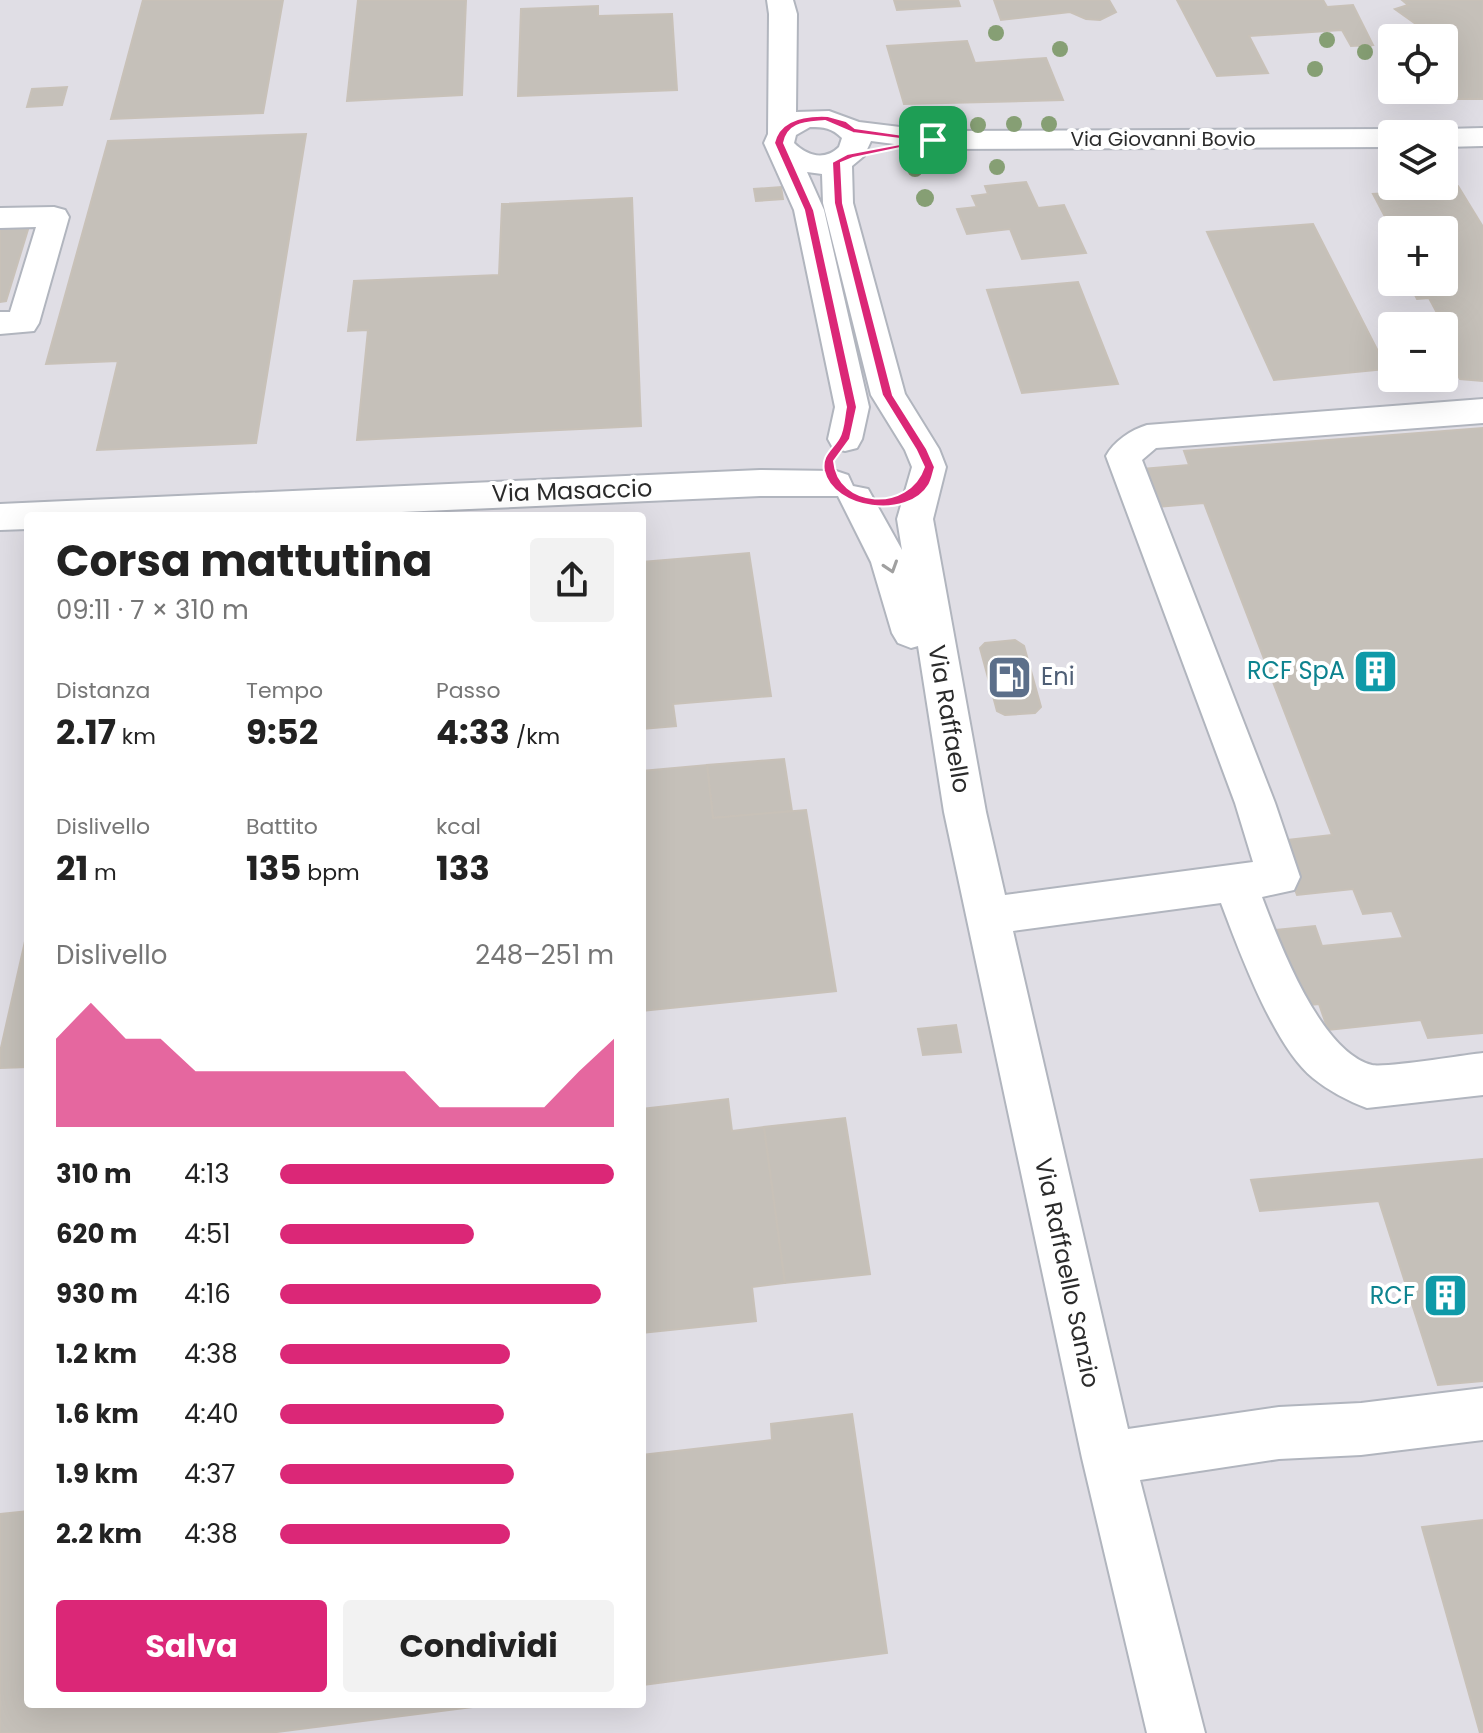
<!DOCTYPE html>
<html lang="it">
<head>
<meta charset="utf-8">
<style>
	:root { --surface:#fff; --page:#f2f2f2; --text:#222; --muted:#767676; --accent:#db2777 }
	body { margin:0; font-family:Poppins,sans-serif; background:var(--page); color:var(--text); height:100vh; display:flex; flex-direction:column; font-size:30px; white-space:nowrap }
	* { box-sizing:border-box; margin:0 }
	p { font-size:26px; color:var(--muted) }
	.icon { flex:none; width:44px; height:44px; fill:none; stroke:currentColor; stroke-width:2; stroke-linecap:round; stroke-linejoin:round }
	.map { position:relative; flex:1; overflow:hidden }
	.drawer { position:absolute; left:24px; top:512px; width:622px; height:1196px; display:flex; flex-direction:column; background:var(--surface); border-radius:8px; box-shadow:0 8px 32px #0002 }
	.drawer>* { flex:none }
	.tools { position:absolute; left:1378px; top:24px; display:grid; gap:16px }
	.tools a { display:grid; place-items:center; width:80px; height:80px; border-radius:8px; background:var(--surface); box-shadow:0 8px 32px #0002; font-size:40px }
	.pin { position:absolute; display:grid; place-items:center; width:68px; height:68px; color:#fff; margin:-34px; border-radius:16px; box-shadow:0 4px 12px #0006 }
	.round { display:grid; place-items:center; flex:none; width:84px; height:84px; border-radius:8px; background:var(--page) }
	.summary { display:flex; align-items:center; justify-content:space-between; height:136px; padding:0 32px }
	h1 { font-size:44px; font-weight:700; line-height:60px }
	.figures { display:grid; grid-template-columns:repeat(3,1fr); gap:12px; height:136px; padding:8px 32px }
	.figures div { display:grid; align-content:center }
	.figures b { font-size:34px; font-weight:700 }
	.figures small { font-size:22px; font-weight:400 }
	.figures p { font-size:22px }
	.chart { height:224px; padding:16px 32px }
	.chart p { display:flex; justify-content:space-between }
	.chart svg { width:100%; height:144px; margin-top:8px; fill:var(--accent); opacity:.7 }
	.cta { display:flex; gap:16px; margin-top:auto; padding:16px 32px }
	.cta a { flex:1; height:92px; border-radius:8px; background:var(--accent); color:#fff; font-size:32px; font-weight:700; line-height:92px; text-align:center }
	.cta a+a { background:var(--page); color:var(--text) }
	ul { padding:0 32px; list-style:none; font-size:26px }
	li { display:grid; grid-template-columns:128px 96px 1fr; align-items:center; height:60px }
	li i { height:20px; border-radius:10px; background:var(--accent) }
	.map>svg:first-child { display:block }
</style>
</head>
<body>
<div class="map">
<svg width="1483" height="1733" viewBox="0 0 1483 1733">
	<rect width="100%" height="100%" fill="#ece5de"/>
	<path fill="#e0dee5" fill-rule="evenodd" d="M0,0h1483v1733h-1483zM1392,38h52v52h-52zM1392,134h52v52h-52zM1392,230h52v52h-52zM1392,326h52v52h-52zM28,516h614v1188h-614z"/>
	<g fill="#c5c0b9" stroke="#c8c1b8" stroke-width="2">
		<polygon points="143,0 283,0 263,113 111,119"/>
		<polygon points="358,0 466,0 462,95 347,101"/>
		<polygon points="894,0 958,0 960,6 897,10"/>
		<polygon points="994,0 1109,0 1116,12 1100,20 1086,19 1070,12 1001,20"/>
		<polygon points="1177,0 1323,0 1327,7 1353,5 1373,45 1351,46 1342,30 1249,36 1268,73 1217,76"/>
		<polygon points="1402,0 1483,0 1483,99 1457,99 1447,75 1444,75 1444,38 1430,38 1427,32 1395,9 1408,5"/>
		<polygon points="598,6 598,16 672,14 677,90 518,96 521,9"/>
		<polygon points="967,41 975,63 1046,58 1063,100 904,104 887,46"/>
		<polygon points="67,87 62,105 27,107 32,89"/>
		<polygon points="306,134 256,443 97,450 118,361 46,364 108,141"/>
		<polygon points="1026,182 1038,208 1064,205 1086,253 1022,259 1010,229 967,234 957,209 977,207 972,196 988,194 985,186"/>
		<polygon points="1458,186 1483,227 1483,381 1460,379 1447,356 1459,355 1444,326 1429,298 1417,299 1409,283 1444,282 1444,230 1392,230 1373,194 1409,192 1407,189"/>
		<polygon points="781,187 783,199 756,201 754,189"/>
		<polygon points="632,198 641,426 357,440 368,330 348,331 354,281 499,275 502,204"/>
		<polygon points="30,223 6,301 0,302 0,224"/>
		<polygon points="1313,224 1387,369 1274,380 1207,232"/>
		<polygon points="1078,282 1118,384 1022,393 987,290"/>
		<polygon points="1483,428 1483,1033 1428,1038 1421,1020 1328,1030 1319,1004 1292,1007 1265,931 1315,926 1322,946 1403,938 1392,911 1363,914 1353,889 1297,895 1277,841 1332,835 1204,503 1157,507 1143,469 1189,465 1184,451"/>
		<polygon points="749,553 771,696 673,704 676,726 642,729 642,562"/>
		<polygon points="1015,640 1024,646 1041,707 1035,713 1005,715 997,711 980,648 985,643"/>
		<polygon points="784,759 792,811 713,818 707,765"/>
		<polygon points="707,765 713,818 806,810 836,991 642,1011 642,771"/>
		<polygon points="28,928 28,1067 0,1068 0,1052"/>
		<polygon points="956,1025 961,1052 923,1055 918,1029"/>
		<polygon points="728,1099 732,1131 764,1127 785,1283 752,1287 756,1321 642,1333 642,1109"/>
		<polygon points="845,1118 870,1274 785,1283 764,1127"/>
		<polygon points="1483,1159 1483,1381 1438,1385 1379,1201 1260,1211 1251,1180"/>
		<polygon points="852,1414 887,1653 642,1685 642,1455 772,1440 771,1424"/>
		<polygon points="28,1511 28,1704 496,1704 269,1733 0,1733 0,1514"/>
		<polygon points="1483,1520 1483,1733 1480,1733 1422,1527"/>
	</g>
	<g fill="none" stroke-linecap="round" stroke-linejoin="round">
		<defs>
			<g id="minor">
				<path d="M767,0h26l4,14 -1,98 33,-1 30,11 74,9 459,-2 12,5h-12v13l-459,2 -62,-8 -7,15 -12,10 1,37 52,191 34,55 7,18 -13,52 53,293 19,83 248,-33 -18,-59 -129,-347c8,-15 25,-26 41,-31l336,-26v24l-327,25 -14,12 133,343 25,74 -6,13 -32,7c17,45 58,155 110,168 14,3 91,-10 111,-12v42l-116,13c-19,-7 -38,-17 -54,-30 -39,-31 -74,-128 -92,-175l-208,28 115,498 151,-22 82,-4 122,-15v52l-122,15 -82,4 -139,21 65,253h-58l-65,-275 -138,-646 -26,-166 -7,2 -13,-5 -6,-10 -21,-71 -33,-66h-78l-448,20h-284v13l-28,1v-26l760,-34 76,1 12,4 5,11 15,3 34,61 -5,-31 15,-52 -7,-17 -34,-55 -48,-192 -1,-29 -15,-2 17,38 45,197 -7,32 -5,9 -12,3 -12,-3 -5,-9 7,-32 -41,-197 -30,-67 4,-9 1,-120zM810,127c14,0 22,1 32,11l-3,9c-14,14 -32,9 -45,-4l2,-8z"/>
				<polygon points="1483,128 1483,146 1444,147 1444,134 1432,134 1444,129"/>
				<polygon points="54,207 65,210 69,217 39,323 34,331 0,334 0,312 10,312 36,227 0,228 0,208"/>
			</g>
		</defs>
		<use href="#minor" stroke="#b1b5be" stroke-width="4"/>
		<use href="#minor" fill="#fff" fill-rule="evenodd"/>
	</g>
	<g fill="#869f74">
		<circle cx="996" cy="33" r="8"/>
		<circle cx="1327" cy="40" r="8"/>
		<circle cx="1060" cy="49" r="8"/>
		<circle cx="1365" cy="52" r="8"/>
		<circle cx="1315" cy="69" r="8"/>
		<circle cx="1014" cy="124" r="8"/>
		<circle cx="1049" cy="124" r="8"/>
		<circle cx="912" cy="125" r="8"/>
		<circle cx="978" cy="125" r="8"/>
		<circle cx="948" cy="126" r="8"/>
		<circle cx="997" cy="167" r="8"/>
		<circle cx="915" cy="169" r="8"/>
		<circle cx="925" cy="198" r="9"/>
	</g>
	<defs><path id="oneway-chevron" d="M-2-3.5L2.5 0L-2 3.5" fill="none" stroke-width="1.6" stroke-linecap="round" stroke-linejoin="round" transform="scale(2)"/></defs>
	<use stroke="#a0a0a0" href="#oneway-chevron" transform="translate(891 567) rotate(72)"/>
	<path fill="#db2777" stroke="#fff" stroke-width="2" fill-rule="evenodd" d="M828,116l18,5 9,7 83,12 -85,18 -12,5 2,40 50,192 34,54 8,18c-2,6 -3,13 -6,18 -21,35 -96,25 -105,-14 -3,-16 8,-21 15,-33 5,-8 5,-22 7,-31l-42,-197 -30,-67c6,-25 32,-28 54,-27zM825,121l28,12 63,8 -69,13 -15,8 2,41 48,192 34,55 8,17c-15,45 -86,41 -90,-6l16,-22 7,-32 -43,-197 -30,-67c4,-21 22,-20 41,-22z"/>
	<defs>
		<symbol id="building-square" viewBox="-11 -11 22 22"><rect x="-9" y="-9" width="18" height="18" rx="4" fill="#0f9aa8" stroke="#fff"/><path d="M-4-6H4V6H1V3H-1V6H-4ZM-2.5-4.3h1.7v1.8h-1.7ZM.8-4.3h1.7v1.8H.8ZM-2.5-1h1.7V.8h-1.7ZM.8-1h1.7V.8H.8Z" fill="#fff"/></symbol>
		<symbol id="fuel-square" viewBox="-11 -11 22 22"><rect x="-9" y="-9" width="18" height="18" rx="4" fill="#5c6f8a" stroke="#fff"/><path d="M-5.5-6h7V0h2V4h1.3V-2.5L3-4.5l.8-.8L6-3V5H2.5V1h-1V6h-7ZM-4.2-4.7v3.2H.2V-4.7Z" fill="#fff"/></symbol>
	</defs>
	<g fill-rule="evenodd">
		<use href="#building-square" x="1350" y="646" width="51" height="51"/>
		<use href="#fuel-square" x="984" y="652" width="51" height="51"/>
		<use href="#building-square" x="1420" y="1270" width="51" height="51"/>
	</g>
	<g text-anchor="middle" stroke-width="8" stroke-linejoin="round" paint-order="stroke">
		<g font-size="20" fill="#2b2b2b" stroke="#fff">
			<text x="1163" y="146">Via Giovanni Bovio</text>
		</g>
		<g font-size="24" fill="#2b2b2b" stroke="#fff">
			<text transform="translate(572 491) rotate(-2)" y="8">Via Masaccio</text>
			<text transform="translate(949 719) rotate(80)" y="8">Via Raffaello</text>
			<text transform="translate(1067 1273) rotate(78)" y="8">Via Raffaello Sanzio</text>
		</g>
		<g font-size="24" fill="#0d838f" stroke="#fff" text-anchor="end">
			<text x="1345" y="679">RCF SpA</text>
			<text x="1415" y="1304">RCF</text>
		</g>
		<g font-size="24" fill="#4e5e75" stroke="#fff" text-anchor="start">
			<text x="1041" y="685">Eni</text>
		</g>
	</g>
</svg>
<div class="tools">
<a><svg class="icon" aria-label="locate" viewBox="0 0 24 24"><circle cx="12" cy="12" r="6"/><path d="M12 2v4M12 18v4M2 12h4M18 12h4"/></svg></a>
<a><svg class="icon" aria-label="layers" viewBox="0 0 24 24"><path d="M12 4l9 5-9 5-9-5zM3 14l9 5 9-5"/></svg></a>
<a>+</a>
<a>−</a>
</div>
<div class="pin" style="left:933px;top:140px;background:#1e9e55"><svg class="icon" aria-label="arrive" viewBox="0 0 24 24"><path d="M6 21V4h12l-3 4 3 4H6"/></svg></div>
<section class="drawer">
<div class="summary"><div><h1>Corsa mattutina</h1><p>09:11 · 7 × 310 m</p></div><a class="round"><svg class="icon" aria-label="share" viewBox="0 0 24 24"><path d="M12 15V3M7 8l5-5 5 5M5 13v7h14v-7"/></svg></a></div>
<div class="figures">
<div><p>Distanza</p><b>2.17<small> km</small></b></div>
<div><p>Tempo</p><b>9:52</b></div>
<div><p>Passo</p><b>4:33<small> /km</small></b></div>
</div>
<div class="figures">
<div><p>Dislivello</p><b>21<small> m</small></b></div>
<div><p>Battito</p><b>135<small> bpm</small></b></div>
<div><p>kcal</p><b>133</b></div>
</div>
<div class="chart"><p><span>Dislivello</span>248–251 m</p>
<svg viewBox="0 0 160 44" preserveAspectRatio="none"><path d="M0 44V17L10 6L20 17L30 17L40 27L50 27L60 27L70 27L80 27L90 27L100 27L110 38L120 38L130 38L140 38L150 27L160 17V44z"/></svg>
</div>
<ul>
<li><b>310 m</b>4:13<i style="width:100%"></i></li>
<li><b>620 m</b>4:51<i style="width:58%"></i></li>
<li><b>930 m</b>4:16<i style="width:96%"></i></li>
<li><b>1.2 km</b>4:38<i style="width:69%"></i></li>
<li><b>1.6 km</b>4:40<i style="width:67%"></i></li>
<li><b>1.9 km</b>4:37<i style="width:70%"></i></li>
<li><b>2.2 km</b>4:38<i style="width:69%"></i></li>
</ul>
<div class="cta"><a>Salva</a><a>Condividi</a></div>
</section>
</div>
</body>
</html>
